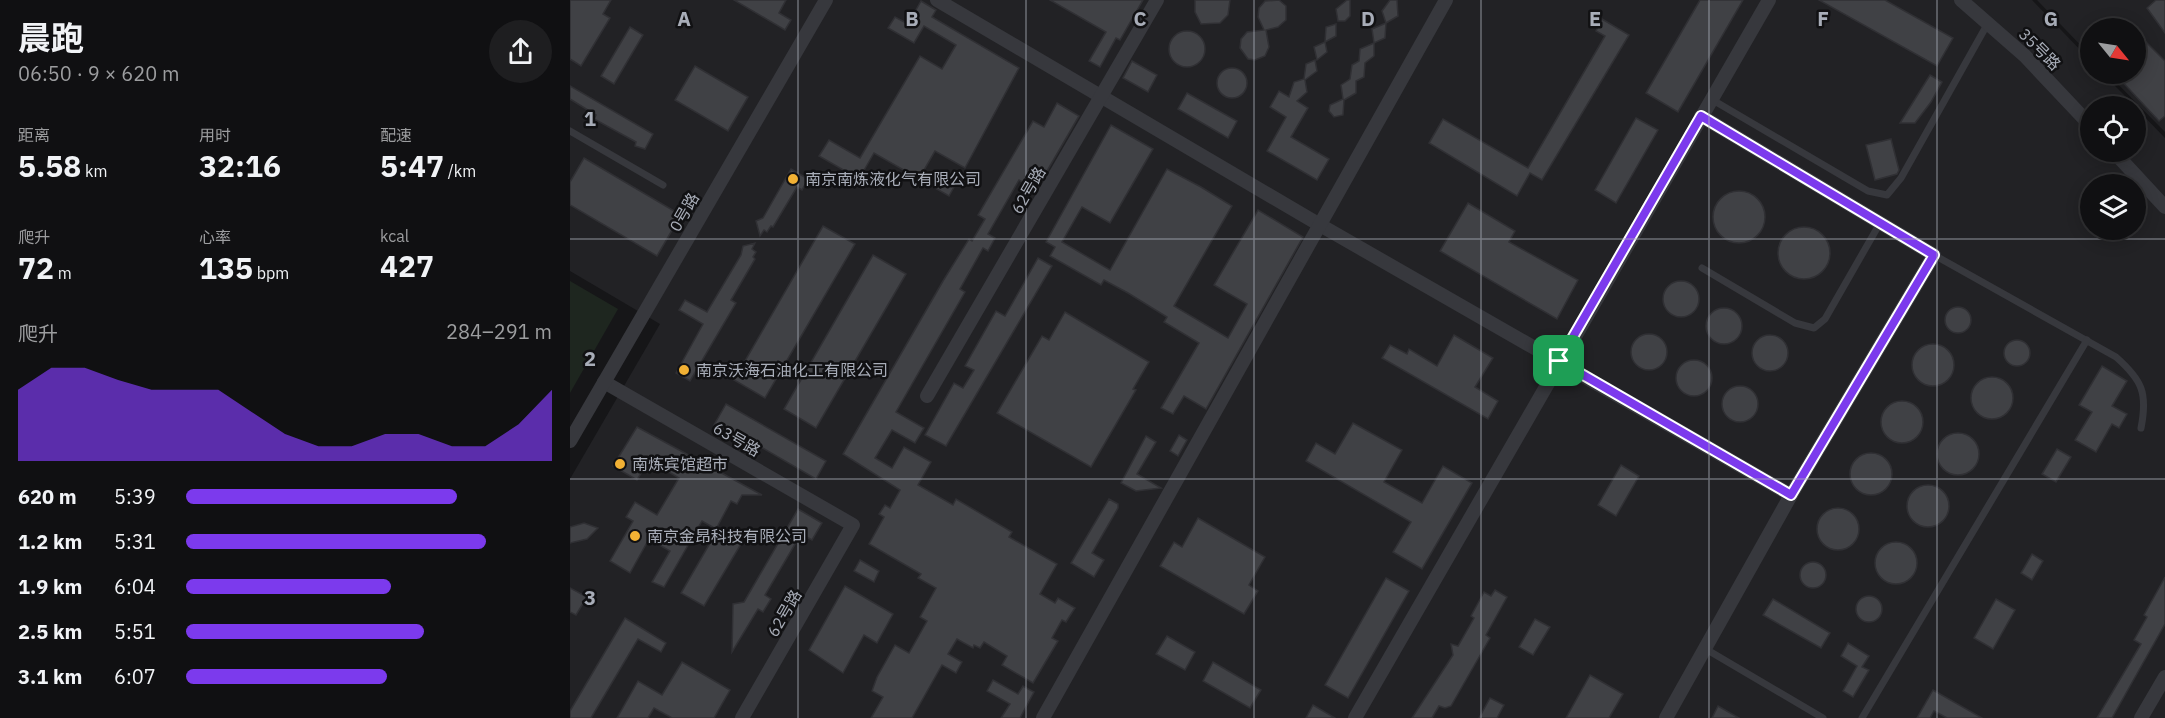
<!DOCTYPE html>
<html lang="zh">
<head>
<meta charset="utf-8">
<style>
	:root { --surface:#101012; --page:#1e1e20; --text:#f1f3f6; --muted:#9c9d9f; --line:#303032; --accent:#7c3aed }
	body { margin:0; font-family:"IBM Plex Sans","Noto Sans SC",sans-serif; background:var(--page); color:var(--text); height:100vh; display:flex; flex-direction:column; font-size:22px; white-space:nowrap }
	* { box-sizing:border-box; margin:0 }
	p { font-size:20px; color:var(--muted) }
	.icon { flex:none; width:33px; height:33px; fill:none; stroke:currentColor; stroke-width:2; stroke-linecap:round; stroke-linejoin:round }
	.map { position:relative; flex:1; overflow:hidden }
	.drawer { display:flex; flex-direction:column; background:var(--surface); width:570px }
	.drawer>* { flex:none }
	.needle { width:39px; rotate:120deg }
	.buttons { position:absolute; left:1510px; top:18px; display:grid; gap:12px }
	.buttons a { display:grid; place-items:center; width:66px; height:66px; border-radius:50%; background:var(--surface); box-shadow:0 3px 15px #0003,0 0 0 2px var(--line); font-size:30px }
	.pin { position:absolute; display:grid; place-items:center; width:51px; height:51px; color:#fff; margin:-26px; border-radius:12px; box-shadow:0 3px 9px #0006 }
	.round { display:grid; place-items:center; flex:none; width:63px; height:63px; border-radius:32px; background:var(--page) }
	.overview { display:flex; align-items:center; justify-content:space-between; height:102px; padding:0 18px }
	h1 { font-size:33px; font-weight:700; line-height:45px }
	.figures { display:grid; grid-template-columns:repeat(3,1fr); gap:9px; height:102px; padding:6px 18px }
	.figures div { display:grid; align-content:center }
	.figures b { font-size:30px; font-weight:700 }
	.figures small { font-size:16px; font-weight:400 }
	.figures p { font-size:16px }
	.chart { height:168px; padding:12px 18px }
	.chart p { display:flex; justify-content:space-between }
	.chart svg { width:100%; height:108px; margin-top:6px; fill:var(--accent); opacity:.7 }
	ul { padding:0 18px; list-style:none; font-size:20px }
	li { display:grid; grid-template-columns:96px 72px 1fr; align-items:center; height:45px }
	li i { height:15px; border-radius:8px; background:var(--accent) }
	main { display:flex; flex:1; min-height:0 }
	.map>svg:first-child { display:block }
</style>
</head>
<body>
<main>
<section class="drawer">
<div class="overview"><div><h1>晨跑</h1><p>06:50 · 9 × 620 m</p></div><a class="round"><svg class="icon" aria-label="share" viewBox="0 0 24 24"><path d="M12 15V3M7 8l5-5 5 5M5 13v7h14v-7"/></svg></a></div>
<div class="figures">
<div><p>距离</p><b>5.58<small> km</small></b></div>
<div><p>用时</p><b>32:16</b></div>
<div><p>配速</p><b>5:47<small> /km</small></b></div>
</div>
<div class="figures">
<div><p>爬升</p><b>72<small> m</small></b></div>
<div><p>心率</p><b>135<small> bpm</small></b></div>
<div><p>kcal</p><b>427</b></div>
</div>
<div class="chart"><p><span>爬升</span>284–291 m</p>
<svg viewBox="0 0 160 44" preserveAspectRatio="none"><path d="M0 44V15L10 6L20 6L30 11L40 15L50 15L60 15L70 24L80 33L90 38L100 38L110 33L120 33L130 38L140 38L150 29L160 15V44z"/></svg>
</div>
<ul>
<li><b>620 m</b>5:39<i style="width:74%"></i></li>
<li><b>1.2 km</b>5:31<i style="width:82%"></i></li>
<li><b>1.9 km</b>6:04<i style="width:56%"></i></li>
<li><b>2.5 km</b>5:51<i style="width:65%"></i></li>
<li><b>3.1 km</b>6:07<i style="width:55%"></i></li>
</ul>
</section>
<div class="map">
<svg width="1595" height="718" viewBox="0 0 1595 718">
	<rect width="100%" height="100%" fill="#161618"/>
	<g fill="#222225" fill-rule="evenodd">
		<path d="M0,0h1462l59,61v13h12l32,32h-44v46h45v-44l29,30v580h-1595v-239l90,-155 -90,-53zM1521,184h45v46h-45z"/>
		<polygon points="1467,0 1595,0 1595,132 1538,74 1566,74 1566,28 1521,28 1521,56"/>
	</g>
	<polygon fill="#1e261f" points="0,281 48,309 0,393"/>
	<g fill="#404145" stroke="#303034" stroke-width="1.5">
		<polygon points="0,0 41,0 33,14 40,18 11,66 0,59"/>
		<polygon points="164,0 216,0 209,13 221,20 215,30"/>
		<polygon points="480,0 573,0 550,40 546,38 530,67 519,61 536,32"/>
		<polygon points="625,0 660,0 658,15 650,23 631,24 625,12"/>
		<polygon points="709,0 716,6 716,20 708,27 696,30 699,47 695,56 685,60 678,59 670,48 671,39 677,32 694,30 688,17 689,8 695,1"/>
		<polygon points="777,0 780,0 780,16 775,21 768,21 766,9"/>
		<polygon points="820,0 827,0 828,16 816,23 815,38 804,43 802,29 816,23 812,11"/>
		<polygon points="1130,0 1173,0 1108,112 1076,93"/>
		<polygon points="1249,0 1315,0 1383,38 1367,66"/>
		<polygon points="1586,0 1595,0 1595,33 1577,8"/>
		<polygon points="351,1 366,10 362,17 449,68 395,168 365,151 354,170 384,187 379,196 304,153 289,179 249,156 259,140 290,158 350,56 372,69 386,45 354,26 344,43 318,28 325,17 338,24"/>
		<polygon points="1032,19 1059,35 972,180 960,173 947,196 859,143 873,119 958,168 1035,36 1026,31"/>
		<polygon points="766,24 766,36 755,42 757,52 747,60 744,47 755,42 756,27"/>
		<polygon points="60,27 73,35 44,84 31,76"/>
		<circle cx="617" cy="49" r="18"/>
		<polygon points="1572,38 1595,61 1595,116 1589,121 1545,74 1566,74 1566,44"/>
		<polygon points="804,43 804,56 795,63 794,77 786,81 786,93 774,100 773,115 764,117 759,111 760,105 773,99 771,85 780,79 782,65 789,61 790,49"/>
		<polygon points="745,60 747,71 735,80 737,92 727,101 738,108 721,137 759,159 747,180 697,151 716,117 700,107 709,91 719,97 724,82 734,79 736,64"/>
		<polygon points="562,61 587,75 578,92 553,78"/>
		<polygon points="125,66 178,97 158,131 105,100"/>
		<circle cx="662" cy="83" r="15"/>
		<polygon points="1360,75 1372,82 1361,102 1345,123 1330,123"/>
		<polygon points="0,86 83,134 75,149 65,146 66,142 24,119 26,115 0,99"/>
		<polygon points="617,93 667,121 658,138 608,109"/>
		<polygon points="487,103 509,116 466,190 449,180 418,234 425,238 418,251 413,248 390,289 395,292 326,412 354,428 345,443 322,430 305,458 322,468 334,447 361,462 348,485 383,505 386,499 442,532 439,537 487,564 470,594 485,603 488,598 505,608 496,622 492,620 482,638 488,641 463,683 432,665 437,656 414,642 410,648 404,645 403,648 387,639 378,654 392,662 386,673 372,665 342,718 301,718 313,697 302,691 307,677 325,645 339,653 357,621 350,617 366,588 348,578 351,574 299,544 314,517 309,514 315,505 320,508 330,490 273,454 373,281 399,239 402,241 415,219 408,215 463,121 474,127"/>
		<polygon points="1066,118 1088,130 1046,203 1025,190"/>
		<polygon points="541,125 583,149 540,223 512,207 492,242 540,270 597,169 631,187 662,206 604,306 658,338 677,304 644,285 688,210 733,237 636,409 614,396 603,414 591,408 629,343 594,322 597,317 558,293 534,280 531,285 480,256 485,247 476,242"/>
		<polygon points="1321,139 1329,170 1327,174 1305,180 1296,145"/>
		<polygon points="14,158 111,215 87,256 0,205 0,182"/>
		<polygon points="221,169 238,179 232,190 227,187 203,227 201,226 197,232 194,230 190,236 186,221 193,218"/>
		<circle cx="1169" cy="217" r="26"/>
		<polygon points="898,203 945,231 939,242 1008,280 987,319 870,251"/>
		<polygon points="253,226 285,244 195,398 164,380"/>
		<circle cx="1234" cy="253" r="26"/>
		<polygon points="185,243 182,249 186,252 183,257 185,259 161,300 166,303 120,381 106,373 133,324 109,310 115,300 137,312 171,255 173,246"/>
		<polygon points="303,255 336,274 246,428 214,409"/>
		<polygon points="468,258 482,266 376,446 355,435 384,383 393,388 404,370 395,366 426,311 435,316"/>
		<circle cx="1111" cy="299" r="18"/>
		<circle cx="1388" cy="320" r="13"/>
		<circle cx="1154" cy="326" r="18"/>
		<polygon points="495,312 579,362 563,389 566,390 521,467 427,413 472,336 479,340"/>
		<circle cx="1079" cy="352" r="18"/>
		<circle cx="1200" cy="353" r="18"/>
		<polygon points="884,335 923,358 905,387 928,401 918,419 812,358 820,345 837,354 839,349 867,366"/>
		<circle cx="1447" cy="353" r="13"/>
		<circle cx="1363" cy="365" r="21"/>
		<circle cx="1124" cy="378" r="18"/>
		<polygon points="1532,366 1557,381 1542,406 1557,414 1549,428 1542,424 1526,452 1505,440 1522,412 1509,405"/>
		<circle cx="1422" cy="398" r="21"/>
		<circle cx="1170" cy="404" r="18"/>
		<circle cx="1332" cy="422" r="21"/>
		<polygon points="156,404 256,461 246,479 165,432 163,436 144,425"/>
		<polygon points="783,423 832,450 814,482 852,503 873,466 902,483 852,569 823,552 841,522 736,461 746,443 765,454"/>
		<polygon points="67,427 192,495 172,495 167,504 161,501 146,529 132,521 94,587 82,582 100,551 79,539 60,573 40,561 63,521 56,517 65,502 87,515 109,478 79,460 67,480 43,466"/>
		<circle cx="1388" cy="454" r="21"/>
		<polygon points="609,435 617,440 608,456 600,451"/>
		<polygon points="576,436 586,442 567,474 591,488 566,491 551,483"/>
		<polygon points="1487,449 1501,457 1486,482 1472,474"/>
		<circle cx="1301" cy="474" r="21"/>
		<polygon points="1051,465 1069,476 1046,516 1028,505"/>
		<circle cx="1358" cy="506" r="21"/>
		<polygon points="539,499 548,504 548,508 522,553 534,560 524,577 501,563"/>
		<circle cx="1268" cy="529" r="21"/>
		<polygon points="228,509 252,523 242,540 231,534 195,595 201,599 193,612 188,609 162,652 163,604 174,602"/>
		<polygon points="628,518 695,557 679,585 688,591 674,614 590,566 604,542 612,547"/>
		<polygon points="14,523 28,528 17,539 0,543 0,527"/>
		<polygon points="147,531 171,544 134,606 111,593"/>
		<circle cx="1326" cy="563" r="21"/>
		<polygon points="1462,554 1473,561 1462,580 1451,573"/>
		<polygon points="290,560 309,571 304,582 284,571"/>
		<circle cx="1243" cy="575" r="13"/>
		<polygon points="1595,577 1595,624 1542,718 1527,718 1571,644 1564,640 1577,617 1574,615"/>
		<polygon points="816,578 839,591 778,698 755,685"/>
		<polygon points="275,586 323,614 307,643 294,635 273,673 239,650"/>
		<polygon points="0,588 17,597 6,615 0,612"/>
		<polygon points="925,590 937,597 916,635 920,638 881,706 875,708 869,706 862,718 842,718 883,655 881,644 888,646 904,618 901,616 914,592 921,596"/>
		<circle cx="1299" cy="609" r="13"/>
		<polygon points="1203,599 1260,633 1251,648 1193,615"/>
		<polygon points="1426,599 1445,610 1423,649 1404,638"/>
		<polygon points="55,618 96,643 91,652 68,639 21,718 0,718 0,711"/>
		<polygon points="965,619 980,627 963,655 949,647"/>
		<polygon points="597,636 625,652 615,670 586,654"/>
		<polygon points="1278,643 1299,656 1292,667 1299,670 1283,697 1273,691 1287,666 1271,656"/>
		<polygon points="112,662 160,690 144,718 102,718 84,708 78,718 47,718 68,681 92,695"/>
		<polygon points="643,662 691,690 680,708 633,681"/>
		<polygon points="1020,675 1053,694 1039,718 996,718"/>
		<polygon points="423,680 448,694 453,686 464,692 450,718 431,718 440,704 417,691"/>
		<polygon points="1363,690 1412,718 1377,718 1364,711 1360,718 1347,718"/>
		<polygon points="920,698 934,705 927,718 909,718"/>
		<polygon points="743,705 765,718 736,718"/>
		<polygon points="1148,706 1169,718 1142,718"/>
	</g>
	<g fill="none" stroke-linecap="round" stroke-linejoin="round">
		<g stroke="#37383d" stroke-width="7">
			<polyline points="1141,99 1298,191 1317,195 1331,178 1418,23"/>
			<polyline points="0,131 93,185"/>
			<path d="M1364,255l182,102c26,23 32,36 25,71"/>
			<polyline points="1132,268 1225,323 1244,328 1255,319 1310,223"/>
			<polyline points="1134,648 1253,718"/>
			<polyline points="1292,718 1517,340"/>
		</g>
		<g stroke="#37383d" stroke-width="14">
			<polyline points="367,0 750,225 1221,495"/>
			<polyline points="1391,0 1455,56 1521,126"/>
			<polyline points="1544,152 1595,207"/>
			<polyline points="34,382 283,525 172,718"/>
			<polyline points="357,396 587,0"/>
			<polyline points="0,441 256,0"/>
			<polyline points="473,718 876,0"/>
			<polyline points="785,718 1199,0"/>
			<polyline points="1096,718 1221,495 1364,255 1131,116"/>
			<polyline points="1571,718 1595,677"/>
		</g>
	</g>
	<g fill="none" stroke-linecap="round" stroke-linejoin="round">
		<defs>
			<polygon id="route" points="1131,116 1364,255 1221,495 989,361"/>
		</defs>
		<use href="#route" stroke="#fff" stroke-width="12"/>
		<use href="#route" stroke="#7c3aed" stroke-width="8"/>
	</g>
	<path fill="none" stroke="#a8adb8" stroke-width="1.5" stroke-opacity="0.55" d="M228,0v718M456,0v718M684,0v718M911,0v718M1139,0v718M1367,0v718M0,239h1595M0,479h1595"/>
	<g fill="#f2b134" stroke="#111113" stroke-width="2">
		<circle cx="223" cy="179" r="6"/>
		<circle cx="114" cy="370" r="6"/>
		<circle cx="50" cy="464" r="6"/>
		<circle cx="65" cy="536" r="6"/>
	</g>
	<g text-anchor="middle" stroke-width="5" stroke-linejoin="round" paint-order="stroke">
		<g font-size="16" fill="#a8adb8" stroke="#111113">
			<text transform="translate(1470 49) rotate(45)" y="6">35号路</text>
			<text transform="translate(458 190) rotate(-60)" y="6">62号路</text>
			<text transform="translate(114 212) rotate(-60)" y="6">0号路</text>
			<text transform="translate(167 439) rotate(30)" y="6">63号路</text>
			<text transform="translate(214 613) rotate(-60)" y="6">62号路</text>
		</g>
		<g font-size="16" fill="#a8adb8" stroke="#111113" text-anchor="start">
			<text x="235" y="185">南京南炼液化气有限公司</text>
			<text x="126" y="376">南京沃海石油化工有限公司</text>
			<text x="62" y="470">南炼宾馆超市</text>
			<text x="77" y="542">南京金昂科技有限公司</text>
		</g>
	</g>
	<g font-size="20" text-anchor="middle" font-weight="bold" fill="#a8adb8" stroke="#111113" stroke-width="5" stroke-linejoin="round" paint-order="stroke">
		<text x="114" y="26">A</text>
		<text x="342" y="26">B</text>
		<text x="570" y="26">C</text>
		<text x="798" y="26">D</text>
		<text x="1025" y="26">E</text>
		<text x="1253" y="26">F</text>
		<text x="1481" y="26">G</text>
		<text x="20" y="126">1</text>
		<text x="20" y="366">2</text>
		<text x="20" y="605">3</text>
	</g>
</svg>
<div class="buttons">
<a><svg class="needle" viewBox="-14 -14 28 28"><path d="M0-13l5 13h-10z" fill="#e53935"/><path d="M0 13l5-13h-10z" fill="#9c9d9f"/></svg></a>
<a><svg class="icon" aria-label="locate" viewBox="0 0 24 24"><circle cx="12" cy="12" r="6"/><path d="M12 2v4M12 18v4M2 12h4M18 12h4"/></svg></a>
<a><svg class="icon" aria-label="layers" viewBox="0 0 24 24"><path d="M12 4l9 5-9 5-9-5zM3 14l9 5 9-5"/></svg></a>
</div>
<div class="pin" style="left:989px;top:361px;background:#1e9e55"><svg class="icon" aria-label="arrive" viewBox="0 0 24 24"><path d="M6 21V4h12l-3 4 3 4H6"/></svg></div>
</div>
</main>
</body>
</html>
